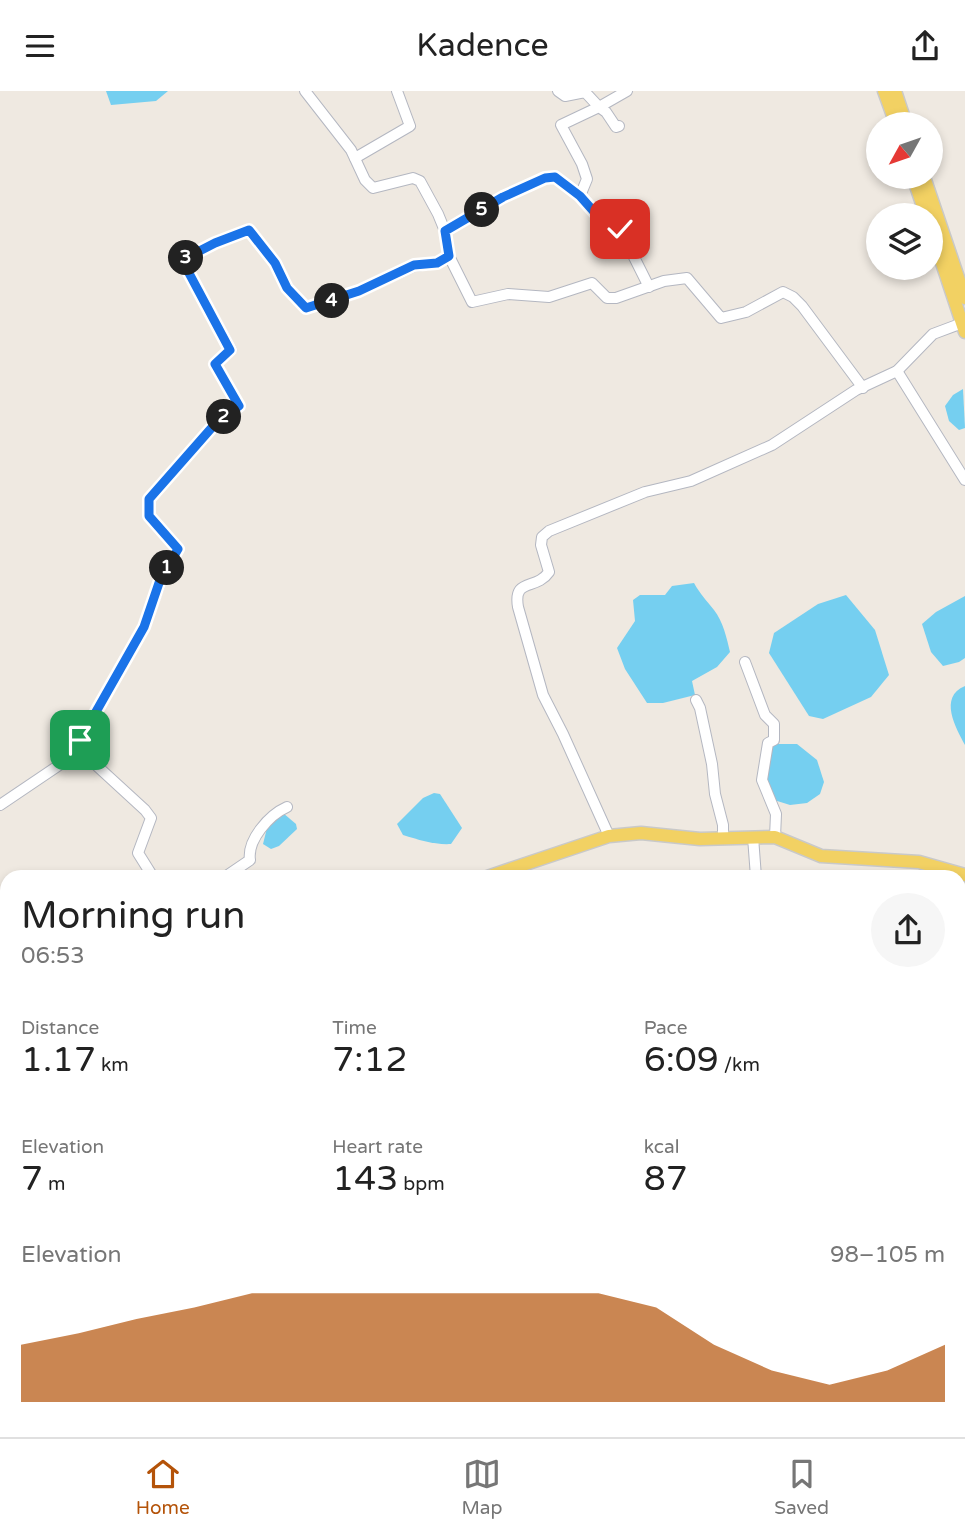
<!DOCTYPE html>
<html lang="en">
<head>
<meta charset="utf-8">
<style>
	:root { --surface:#fff; --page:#f6f6f6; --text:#222; --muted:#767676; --line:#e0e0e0; --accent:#b45309 }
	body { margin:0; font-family:"Varela Round",sans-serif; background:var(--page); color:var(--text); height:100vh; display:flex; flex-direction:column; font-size:26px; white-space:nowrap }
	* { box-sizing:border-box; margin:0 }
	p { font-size:23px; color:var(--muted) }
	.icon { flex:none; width:38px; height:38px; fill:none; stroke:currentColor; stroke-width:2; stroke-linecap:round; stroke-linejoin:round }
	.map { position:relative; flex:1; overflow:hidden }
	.panel { position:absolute; left:0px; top:779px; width:966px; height:569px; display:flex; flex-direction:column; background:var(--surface); border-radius:21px 21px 0 0; box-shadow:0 4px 10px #0003 }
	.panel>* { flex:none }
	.needle { width:46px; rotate:230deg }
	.tools { position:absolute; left:866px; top:21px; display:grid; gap:14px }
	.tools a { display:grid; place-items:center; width:77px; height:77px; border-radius:50%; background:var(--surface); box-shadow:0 4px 10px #0003; font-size:35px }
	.pin { position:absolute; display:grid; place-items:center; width:60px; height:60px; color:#fff; margin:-30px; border-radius:14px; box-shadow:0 4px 10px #0006 }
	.km { position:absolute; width:35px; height:35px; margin:-18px; border-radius:50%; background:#222; color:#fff; font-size:19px; line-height:35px; text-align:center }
	.round { display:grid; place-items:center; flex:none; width:74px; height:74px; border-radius:37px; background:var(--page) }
	.summary { display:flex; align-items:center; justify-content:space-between; height:119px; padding:0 21px }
	h1 { font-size:38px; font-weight:600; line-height:52px }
	.stats { display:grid; grid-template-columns:repeat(3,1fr); gap:10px; height:119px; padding:7px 21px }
	.stats div { display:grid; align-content:center }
	.stats b { font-size:35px; font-weight:600 }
	.stats small { font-size:19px; font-weight:400 }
	.stats p { font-size:19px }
	.chart { height:196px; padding:14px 21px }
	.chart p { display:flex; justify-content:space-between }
	.chart svg { width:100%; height:126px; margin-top:7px; fill:var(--accent); opacity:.7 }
	header { display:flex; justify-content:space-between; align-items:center; height:91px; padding:0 21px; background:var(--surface); font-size:32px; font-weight:600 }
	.tabs { display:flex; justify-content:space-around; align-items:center; height:98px; border-top:2px solid var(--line); background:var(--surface); font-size:19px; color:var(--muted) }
	.tabs a { display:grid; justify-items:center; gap:4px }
	.tabs .current { color:var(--accent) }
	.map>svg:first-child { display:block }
</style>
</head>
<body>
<header><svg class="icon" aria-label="menu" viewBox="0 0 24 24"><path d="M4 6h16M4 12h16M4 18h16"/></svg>Kadence<svg class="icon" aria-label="share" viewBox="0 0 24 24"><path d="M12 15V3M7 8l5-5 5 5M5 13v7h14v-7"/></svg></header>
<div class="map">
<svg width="965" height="1346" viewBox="0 0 965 1346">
	<rect width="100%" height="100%" fill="#efe9e1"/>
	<g fill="#75cff0">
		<polygon points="106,0 168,0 156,10 111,14"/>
		<polygon points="963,298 965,337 959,339 949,330 945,315 953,304"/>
		<path d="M694,492c6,11 13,18 20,27 9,11 13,29 16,42l-13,15 -25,14 3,14 -32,8h-16l-22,-34 -8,-21 18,-27 -2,-21 7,-5h25l7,-9z"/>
		<polygon points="846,504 875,539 889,584 871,606 823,628 809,625 769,562 774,542 818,513"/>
		<polygon points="965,505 965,567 959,571 943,575 931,561 922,533 936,521"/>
		<path d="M965,595v59c-9,-17 -27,-48 0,-59z"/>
		<polygon points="775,653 797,653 817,669 824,691 820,703 807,712 790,714 774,709 766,694 769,663"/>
		<path d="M434,702l6,1 22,34 -11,16c-16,1 -32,-4 -48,-9l-6,-11 26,-26z"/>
		<polygon points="283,722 296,733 297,738 279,755 271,758 263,753 267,737"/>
	</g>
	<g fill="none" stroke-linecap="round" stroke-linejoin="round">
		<defs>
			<g id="minor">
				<polyline points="305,0 351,59 365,89 373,97 413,87 420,90 438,123 445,140 449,165 472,211 508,203 549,206 592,192 607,207 616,207 664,190 687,187 721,227 746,221 783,201 793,206 802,215 863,297"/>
				<polyline points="558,0 565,5 585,1 599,16 627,0"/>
				<polyline points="355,67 410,35 397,0"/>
				<polyline points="580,105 587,88 582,73 561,34 599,16 606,21 616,36 619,35"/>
				<polyline points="445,140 503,106 545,87 555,86 580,105 604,132 614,131 620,138 649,196"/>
				<polyline points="897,280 965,389"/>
				<polyline points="745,571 765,624 774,633 774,649 768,652 762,689 776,723 775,746"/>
				<polyline points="696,609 700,617 712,673 715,703 723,734 723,747"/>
				<polyline points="0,714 83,658"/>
				<path d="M609,745l-46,-102 -20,-39 -25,-88c-5,-30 18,-16 31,-35l-8,-27 1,-8 7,-6 96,-39 46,-11 81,-36 84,-55 41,-19 36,-37 32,-12"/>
				<polyline points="753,746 756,786"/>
				<polyline points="153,786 138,762 151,727 145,719 84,663 80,649 144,536 161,489 178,458 149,425 149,408 215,333 239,315 215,273 231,259 182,169 215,152 249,139 275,172 287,197 306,217 359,200 414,175 437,172 449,165"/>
				<path d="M225,786l25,-17c-3,-20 19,-45 37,-53"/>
				<polyline points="959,1257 965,1256"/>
				<polyline points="373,1340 374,1346"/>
			</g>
			<g id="major">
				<polyline points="884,0 896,33"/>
				<polyline points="895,0 906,33"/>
				<polyline points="913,86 926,124"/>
				<polyline points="924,86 965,207"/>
				<polyline points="931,139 965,241"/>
				<polyline points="487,786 609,745 641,742 700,748 775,746 821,765 919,771 965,784"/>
				<polyline points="0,975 7,971"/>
			</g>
		</defs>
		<use href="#minor" stroke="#b4b7c1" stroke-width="12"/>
		<use href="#major" stroke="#c9c9c9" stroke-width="15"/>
		<use href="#minor" stroke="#fff" stroke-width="10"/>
		<use href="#major" stroke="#f2d163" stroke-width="12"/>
	</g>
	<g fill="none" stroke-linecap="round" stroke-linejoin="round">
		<defs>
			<polyline id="route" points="80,649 144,536 160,489 178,458 149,425 149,408 215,333 239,315 215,273 230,259 182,169 215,152 249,139 275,172 287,197 306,217 359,200 414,174 437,172 449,165 445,140 503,106 545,87 555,86 580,105 604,132 614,131 620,138"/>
		</defs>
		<use href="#route" stroke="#fff" stroke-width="14"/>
		<use href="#route" stroke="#1a73e8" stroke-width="9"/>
	</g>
</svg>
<div class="tools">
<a><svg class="needle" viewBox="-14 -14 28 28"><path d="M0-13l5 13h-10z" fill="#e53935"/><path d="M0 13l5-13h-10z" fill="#767676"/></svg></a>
<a><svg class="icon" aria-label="layers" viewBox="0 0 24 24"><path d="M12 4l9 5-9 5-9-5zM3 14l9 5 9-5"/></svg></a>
</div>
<div class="pin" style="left:80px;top:649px;background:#1e9e55"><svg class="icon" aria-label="arrive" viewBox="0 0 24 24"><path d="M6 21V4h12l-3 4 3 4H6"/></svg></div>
<div class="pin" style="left:620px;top:138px;background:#d93025"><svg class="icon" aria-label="check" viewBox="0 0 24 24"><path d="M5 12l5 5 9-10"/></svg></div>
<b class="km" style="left:167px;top:477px">1</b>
<b class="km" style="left:224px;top:326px">2</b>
<b class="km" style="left:186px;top:167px">3</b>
<b class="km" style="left:332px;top:210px">4</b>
<b class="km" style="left:482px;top:119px">5</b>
<section class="panel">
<div class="summary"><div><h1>Morning run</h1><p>06:53</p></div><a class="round"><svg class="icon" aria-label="share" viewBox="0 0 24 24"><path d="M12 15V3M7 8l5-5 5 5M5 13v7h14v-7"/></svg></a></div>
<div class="stats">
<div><p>Distance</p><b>1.17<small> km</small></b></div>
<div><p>Time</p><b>7:12</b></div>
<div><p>Pace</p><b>6:09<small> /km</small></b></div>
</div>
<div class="stats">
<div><p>Elevation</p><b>7<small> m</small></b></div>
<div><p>Heart rate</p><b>143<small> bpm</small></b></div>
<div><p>kcal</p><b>87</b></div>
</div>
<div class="chart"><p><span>Elevation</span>98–105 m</p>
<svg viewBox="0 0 160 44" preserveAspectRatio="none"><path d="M0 44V24L10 20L20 15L30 11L40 6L50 6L60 6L70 6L80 6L90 6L100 6L110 11L120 24L130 33L140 38L150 33L160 24V44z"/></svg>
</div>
</section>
</div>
<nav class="tabs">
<a class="current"><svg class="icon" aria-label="home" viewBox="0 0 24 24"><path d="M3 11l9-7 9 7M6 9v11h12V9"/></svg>Home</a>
<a><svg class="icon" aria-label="map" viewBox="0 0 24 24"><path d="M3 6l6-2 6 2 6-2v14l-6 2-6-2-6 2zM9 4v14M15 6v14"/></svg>Map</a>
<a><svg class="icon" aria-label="saved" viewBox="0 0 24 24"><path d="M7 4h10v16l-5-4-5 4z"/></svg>Saved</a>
</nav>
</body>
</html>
